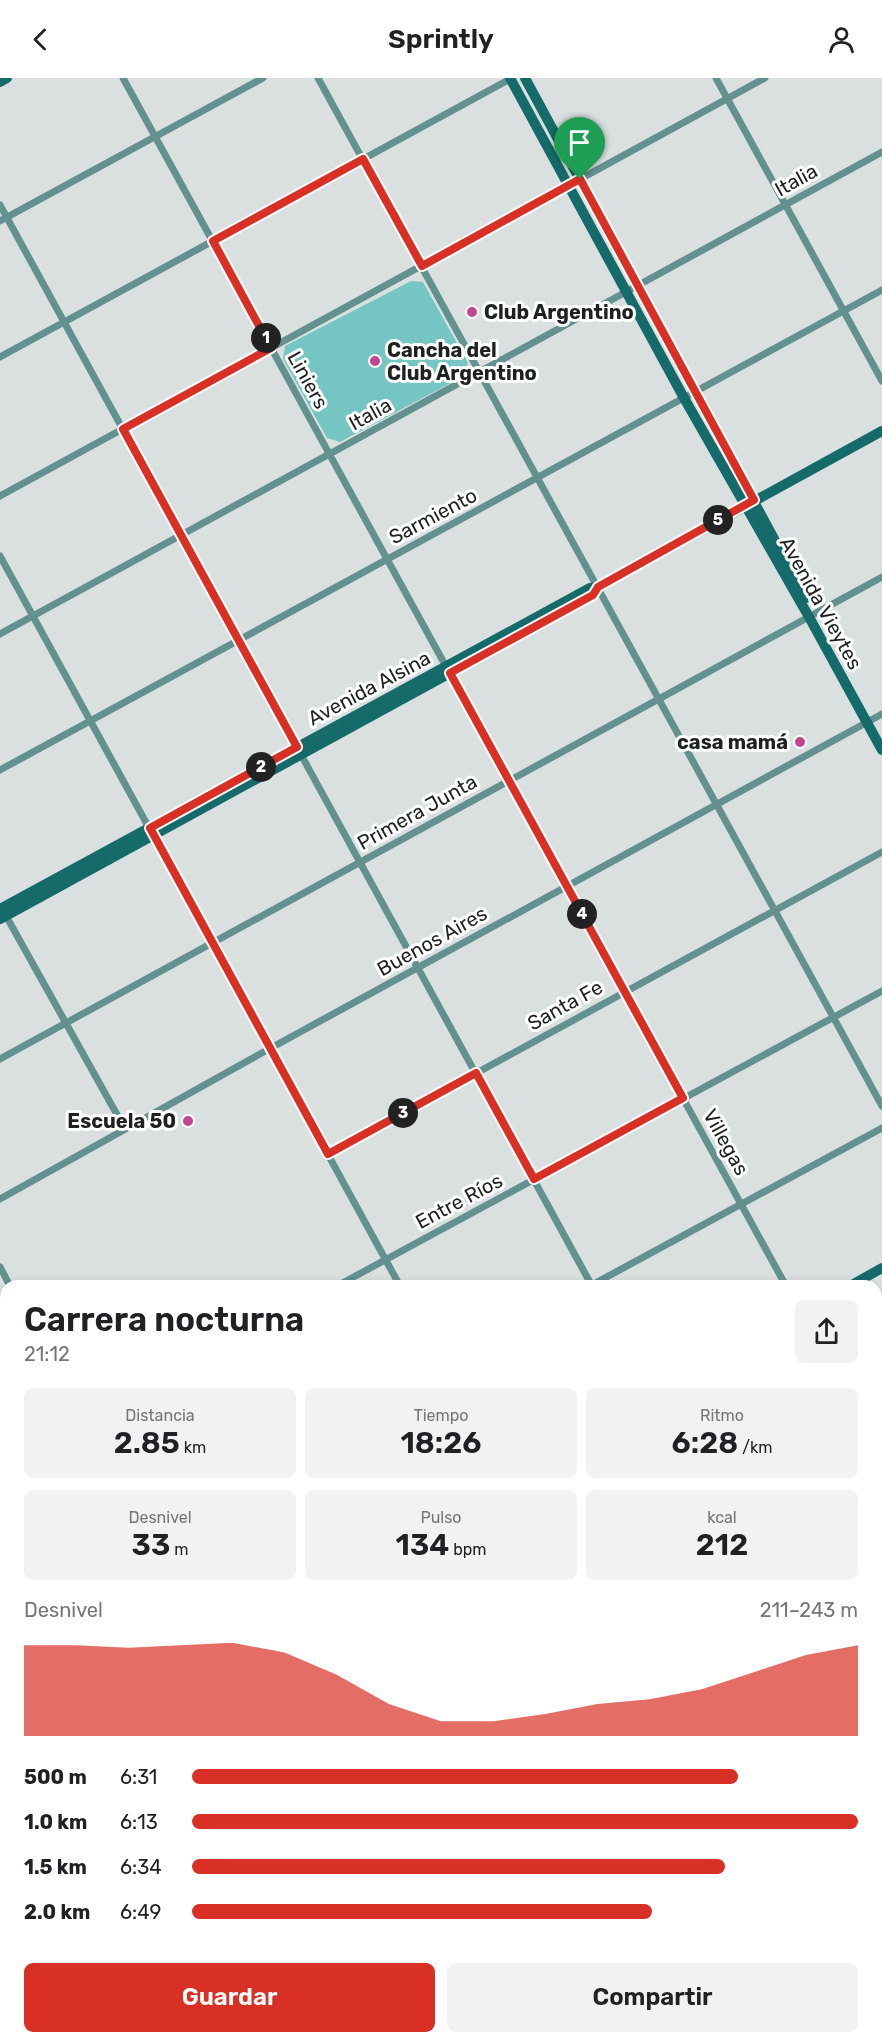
<!DOCTYPE html>
<html lang="es">
<head>
<meta charset="utf-8">
<style>
	:root { --surface:#fff; --page:#f2f2f2; --text:#202124; --muted:#757577; --accent:#d93025 }
	body { margin:0; font-family:Rubik,sans-serif; background:var(--page); color:var(--text); height:100vh; display:flex; flex-direction:column; font-size:22px; white-space:nowrap }
	* { box-sizing:border-box; margin:0 }
	p { font-size:20px; color:var(--muted) }
	.icon { flex:none; width:33px; height:33px; fill:none; stroke:currentColor; stroke-width:2; stroke-linecap:round; stroke-linejoin:round }
	.map { position:relative; flex:1; overflow:hidden }
	.sheet { position:absolute; left:0px; top:1202px; width:882px; height:764px; display:flex; flex-direction:column; background:var(--surface); border-radius:18px 18px 0 0; box-shadow:0 3px 9px #0003 }
	.sheet>* { flex:none }
	.pin { position:absolute; display:grid; place-items:center; width:51px; height:51px; color:#fff; margin:-62px -26px; border-radius:50% 50% 50% 0; rotate:-45deg; box-shadow:0 0 6px #0007 }
	.pin .icon { rotate:45deg }
	.km { position:absolute; width:30px; height:30px; margin:-15px; border-radius:50%; background:#222; color:#fff; font-size:16px; line-height:30px; text-align:center }
	.round { display:grid; place-items:center; flex:none; width:63px; height:63px; border-radius:9px; background:var(--page) }
	.headline { display:flex; align-items:center; justify-content:space-between; height:102px; padding:0 24px }
	h1 { font-size:33px; font-weight:600; line-height:45px }
	.metrics { display:grid; grid-template-columns:repeat(3,1fr); gap:9px; height:102px; padding:6px 24px }
	.metrics div { display:grid; align-content:center; border-radius:9px; background:var(--page); text-align:center }
	.metrics b { font-size:30px; font-weight:600 }
	.metrics small { font-size:16px; font-weight:400 }
	.metrics p { font-size:16px }
	.chart { height:168px; padding:12px 24px }
	.chart p { display:flex; justify-content:space-between }
	.chart svg { width:100%; height:108px; margin-top:6px; fill:var(--accent); opacity:.7 }
	.button { display:flex; gap:12px; margin-top:auto; padding:12px 24px }
	.button a { flex:1; height:69px; border-radius:9px; background:var(--accent); color:#fff; font-size:24px; font-weight:600; line-height:69px; text-align:center }
	.button a+a { background:var(--page); color:var(--text) }
	ul { padding:0 24px; list-style:none; font-size:20px }
	li { display:grid; grid-template-columns:96px 72px 1fr; align-items:center; height:45px }
	li i { height:15px; border-radius:8px; background:var(--accent) }
	header { display:flex; justify-content:space-between; align-items:center; height:78px; padding:0 24px; background:var(--surface); font-size:27px; font-weight:600 }
	.map>svg:first-child { display:block }
</style>
</head>
<body>
<header><svg class="icon" aria-label="back" viewBox="0 0 24 24"><path d="M15 5l-7 7 7 7"/></svg>Sprintly<svg class="icon" aria-label="person" viewBox="0 0 24 24"><circle cx="12" cy="8" r="4"/><path d="M4 21q1-7 8-7t8 7"/></svg></header>
<div class="map">
<svg width="882" height="1964" viewBox="0 0 882 1964">
	<rect width="100%" height="100%" fill="#dae0e0"/>
	<polygon fill="#75c5c3" points="411,203 423,204 468,285 464,298 340,364 327,360 283,281 285,268"/>
	<g fill="none" stroke-linecap="round" stroke-linejoin="round">
		<g stroke="#639190" stroke-width="7">
			<polyline points="123,0 786,1208"/>
			<polyline points="318,0 882,1028"/>
			<polyline points="716,0 882,303"/>
			<polyline points="0,127 592,1208"/>
			<polyline points="0,143 263,0"/>
			<polyline points="0,279 512,0"/>
			<polyline points="0,418 765,0"/>
			<polyline points="0,478 400,1208"/>
			<polyline points="0,556 882,74"/>
			<polyline points="0,692 882,212"/>
			<polyline points="5,836 125,1051"/>
			<polyline points="0,981 882,499"/>
			<polyline points="328,1076 882,774"/>
			<polyline points="0,1121 269,971 882,636"/>
			<polyline points="0,1189 10,1208"/>
			<polyline points="337,1208 882,913"/>
			<polyline points="590,1208 882,1050"/>
			<polyline points="876,1339 882,1335"/>
			<polyline points="876,1372 882,1383"/>
			<polyline points="0,1390 6,1387"/>
			<polyline points="876,1475 882,1472"/>
			<polyline points="0,1530 6,1527"/>
			<polyline points="0,1537 6,1548"/>
			<polyline points="876,1613 882,1609"/>
			<polyline points="876,1724 882,1735"/>
			<polyline points="876,1749 882,1746"/>
			<polyline points="0,1884 6,1895"/>
			<polyline points="0,1957 6,1953"/>
			<polyline points="43,1959 46,1964"/>
			<polyline points="423,1959 426,1964"/>
			<polyline points="678,1959 679,1964"/>
			<polyline points="810,1959 812,1964"/>
			<polyline points="235,1964 244,1959"/>
			<polyline points="485,1964 494,1959"/>
			<polyline points="612,1964 618,1961"/>
		</g>
		<g stroke="#156b6a" stroke-width="10">
			<polyline points="510,0 684,320 809,539 882,672"/>
			<polyline points="525,0 806,520"/>
			<polyline points="0,4 7,0"/>
			<polyline points="598,509 882,353"/>
			<polyline points="0,831 590,510 598,509 593,517 0,841"/>
			<polyline points="850,1208 882,1190"/>
			<polyline points="0,1674 6,1671"/>
		</g>
	</g>
	<g fill="none" stroke-linecap="round" stroke-linejoin="round">
		<defs>
			<polygon id="route" points="363,81 422,188 580,101 754,422 598,509 593,517 450,595 683,1020 534,1101 476,995 328,1076 150,750 297,669 123,351 271,270 213,163"/>
		</defs>
		<use href="#route" stroke="#fff" stroke-width="12"/>
		<use href="#route" stroke="#d93025" stroke-width="8"/>
	</g>
	<g fill="#c24491" stroke="#fff" stroke-width="2">
		<circle cx="472" cy="234" r="6"/>
		<circle cx="375" cy="283" r="6"/>
		<circle cx="800" cy="664" r="6"/>
		<circle cx="188" cy="1043" r="6"/>
	</g>
	<g text-anchor="middle" stroke-width="6" stroke-linejoin="round" paint-order="stroke">
		<g font-size="20" fill="#1f2121" stroke="#fff">
			<text transform="translate(796 102) rotate(-29)" y="7">Italia</text>
			<text transform="translate(308 302) rotate(61)" y="7">Liniers</text>
			<text transform="translate(370 336) rotate(-29)" y="7">Italia</text>
			<text transform="translate(433 438) rotate(-28)" y="7">Sarmiento</text>
			<text transform="translate(821 525) rotate(61)" y="7">Avenida Vieytes</text>
			<text transform="translate(369 610) rotate(-28)" y="7">Avenida Alsina</text>
			<text transform="translate(417 734) rotate(-29)" y="7">Primera Junta</text>
			<text transform="translate(432 863) rotate(-29)" y="7">Buenos Aires</text>
			<text transform="translate(565 927) rotate(-29)" y="7">Santa Fe</text>
			<text transform="translate(726 1064) rotate(61)" y="7">Villegas</text>
			<text transform="translate(459 1123) rotate(-28)" y="7">Entre Ríos</text>
		</g>
		<g font-size="20" font-weight="bold" fill="#1f2121" stroke="#fff" text-anchor="start">
			<text x="484" y="241">Club Argentino</text>
			<text x="387" y="279">Cancha del<tspan x="387" dy="23">Club Argentino</tspan></text>
			<text x="788" y="671" text-anchor="end">casa mamá</text>
			<text x="176" y="1050" text-anchor="end">Escuela 50</text>
		</g>
	</g>
</svg>
<div class="pin" style="left:580px;top:101px;background:#1e9e55"><svg class="icon" aria-label="arrive" viewBox="0 0 24 24"><path d="M6 21V4h12l-3 4 3 4H6"/></svg></div>
<b class="km" style="left:266px;top:260px">1</b>
<b class="km" style="left:261px;top:689px">2</b>
<b class="km" style="left:403px;top:1035px">3</b>
<b class="km" style="left:582px;top:836px">4</b>
<b class="km" style="left:718px;top:442px">5</b>
<section class="sheet">
<div class="headline"><div><h1>Carrera nocturna</h1><p>21:12</p></div><a class="round"><svg class="icon" aria-label="share" viewBox="0 0 24 24"><path d="M12 15V3M7 8l5-5 5 5M5 13v7h14v-7"/></svg></a></div>
<div class="metrics">
<div><p>Distancia</p><b>2.85<small> km</small></b></div>
<div><p>Tiempo</p><b>18:26</b></div>
<div><p>Ritmo</p><b>6:28<small> /km</small></b></div>
</div>
<div class="metrics">
<div><p>Desnivel</p><b>33<small> m</small></b></div>
<div><p>Pulso</p><b>134<small> bpm</small></b></div>
<div><p>kcal</p><b>212</b></div>
</div>
<div class="chart"><p><span>Desnivel</span>211–243 m</p>
<svg viewBox="0 0 160 44" preserveAspectRatio="none"><path d="M0 44V7L10 7L20 8L30 7L40 6L50 10L60 19L70 31L80 38L90 38L100 35L110 31L120 29L130 25L140 18L150 11L160 7V44z"/></svg>
</div>
<ul>
<li><b>500 m</b>6:31<i style="width:82%"></i></li>
<li><b>1.0 km</b>6:13<i style="width:100%"></i></li>
<li><b>1.5 km</b>6:34<i style="width:80%"></i></li>
<li><b>2.0 km</b>6:49<i style="width:69%"></i></li>
</ul>
<div class="button"><a>Guardar</a><a>Compartir</a></div>
</section>
</div>
</body>
</html>
